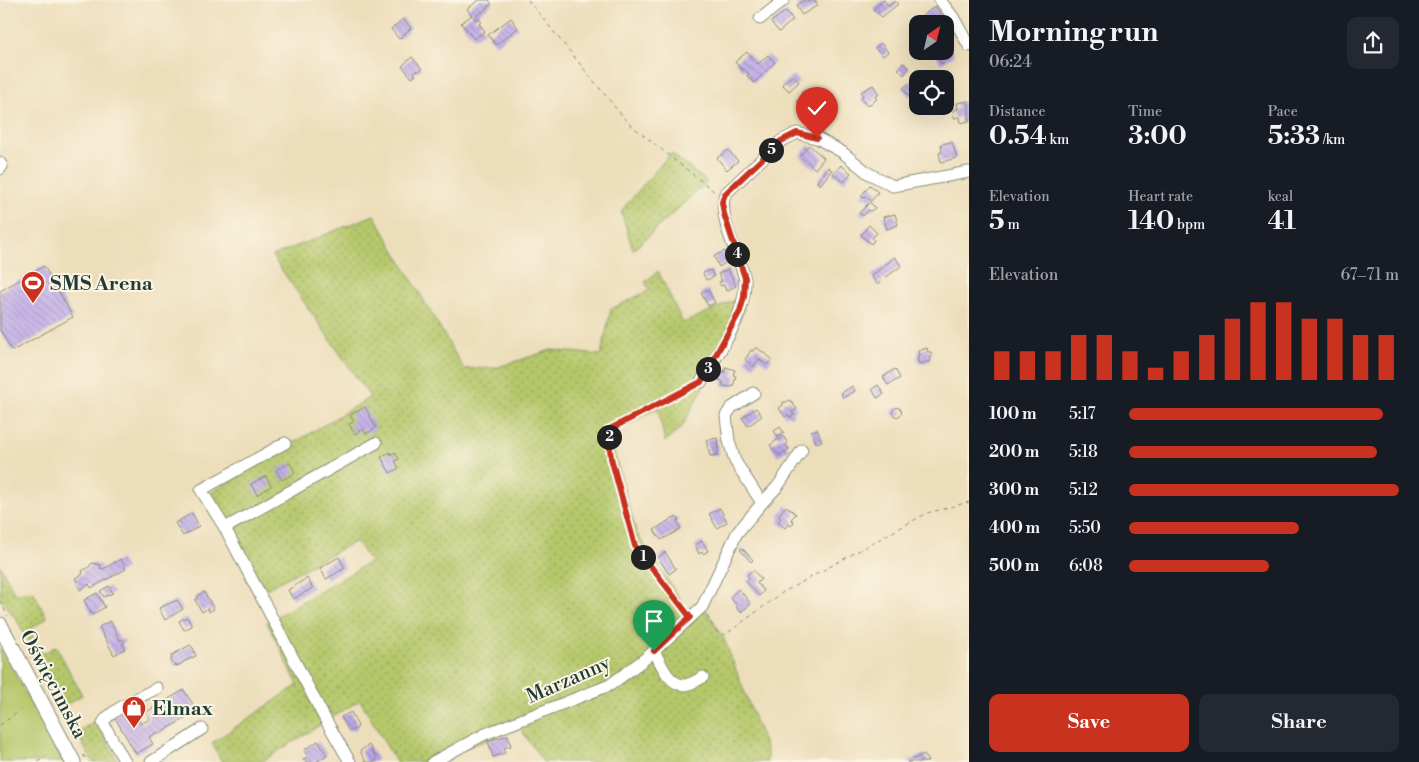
<!DOCTYPE html>
<html lang="en">
<head>
<meta charset="utf-8">
<style>
	:root { --surface:#171b24; --page:#242831; --text:#f1f3f6; --muted:#9ea1a6; --accent:#c8321e }
	body { margin:0; font-family:"Libre Bodoni",serif; background:var(--page); color:var(--text); height:100vh; display:flex; flex-direction:column; font-size:19px; white-space:nowrap }
	* { box-sizing:border-box; margin:0 }
	p { font-size:16px; color:var(--muted) }
	.icon { flex:none; width:28px; height:28px; fill:none; stroke:currentColor; stroke-width:2; stroke-linecap:round; stroke-linejoin:round }
	.map { position:relative; flex:1; overflow:hidden }
	.details { display:flex; flex-direction:column; background:var(--surface); width:450px }
	.details>* { flex:none }
	.needle { width:32px; rotate:34deg }
	.controls { position:absolute; left:909px; top:15px; display:grid; gap:10px }
	.controls a { display:grid; place-items:center; width:45px; height:45px; border-radius:10px; background:var(--surface); box-shadow:0 5px 20px #0002; font-size:25px }
	.pin { position:absolute; display:grid; place-items:center; width:42px; height:42px; color:#fff; margin:-51px -21px; border-radius:50% 50% 50% 0; rotate:-45deg; box-shadow:0 0 5px #0007 }
	.pin .icon { rotate:45deg }
	.km { position:absolute; width:25px; height:25px; margin:-12px; border-radius:50%; background:#222; color:#fff; font-size:14px; line-height:25px; text-align:center }
	.round { display:grid; place-items:center; flex:none; width:52px; height:52px; border-radius:10px; background:var(--page) }
	.overview { display:flex; align-items:center; justify-content:space-between; height:85px; padding:0 20px }
	h1 { font-size:28px; font-weight:700; line-height:38px }
	.figures { display:grid; grid-template-columns:repeat(3,1fr); gap:8px; height:85px; padding:5px 20px }
	.figures div { display:grid; align-content:center }
	.figures b { font-size:25px; font-weight:700 }
	.figures small { font-size:14px; font-weight:400 }
	.figures p { font-size:14px }
	.chart { height:140px; padding:10px 20px }
	.chart p { display:flex; justify-content:space-between }
	.chart svg { width:100%; height:90px; margin-top:5px; stroke:var(--accent); stroke-width:6 }
	.cta { display:flex; gap:10px; margin-top:auto; padding:10px 20px }
	.cta a { flex:1; height:58px; border-radius:10px; background:var(--accent); color:#fff; font-size:20px; font-weight:700; line-height:58px; text-align:center }
	.cta a+a { background:var(--page); color:var(--text) }
	ul { padding:0 20px; list-style:none; font-size:16px }
	li { display:grid; grid-template-columns:80px 60px 1fr; align-items:center; height:38px }
	li i { height:12px; border-radius:6px; background:var(--accent) }
	main { display:flex; flex:1; min-height:0 }
	.map>svg:first-child { display:block }
</style>
</head>
<body>
<main>
<div class="map">
<svg width="969" height="762" viewBox="0 0 969 762">
	<defs>
		<pattern id="grass-dots" width="8" height="8" patternUnits="userSpaceOnUse" patternTransform="scale(1.25)"><rect width="8" height="8" fill="#b5c76b"/><path d="M2 2h.1M6 6h.1" fill="none" stroke="#93a359" stroke-width="1.8" stroke-linecap="round"/></pattern>
		<pattern id="building-back-hatch" width="6" height="6" patternUnits="userSpaceOnUse" patternTransform="scale(1.25)"><rect width="6" height="6" fill="#bba5e9"/><path d="M-1 5l2 2M0 0l6 6M5-1l2 2" fill="none" stroke="#9788be"/></pattern>
	</defs>
	<rect width="100%" height="100%" fill="#fcf5e5"/>
	<filter id="ink" filterUnits="userSpaceOnUse"><feTurbulence type="fractalNoise" baseFrequency=".02" numOctaves="2"/><feDisplacementMap in="SourceGraphic" scale="10" xChannelSelector="R" yChannelSelector="G"/><feConvolveMatrix kernelMatrix="1 2 1 2 8 2 1 2 1" color-interpolation-filters="sRGB"/></filter>
	<filter id="wash" filterUnits="userSpaceOnUse"><feTurbulence type="fractalNoise" baseFrequency=".0096" numOctaves="4" result="noise"/><feDisplacementMap in="SourceGraphic" scale="20" xChannelSelector="R" yChannelSelector="G"/><feGaussianBlur stdDeviation="1.12" result="paint"/><feColorMatrix in="noise" values="0 0 0 0 0 0 0 0 0 0 0 0 0 0 0 0 0 1.4 0 .05"/><feComposite in="paint" operator="in"/></filter>
	<g filter="url(#wash)">
		<rect width="100%" height="100%" fill="#eddebb"/>
		<g fill="url(#grass-dots)" stroke="#6a8250">
			<polygon points="671,153 707,182 633,250 621,211"/>
			<polygon points="374,215 464,369 495,368 551,350 601,355 611,309 650,290 645,282 658,271 683,323 737,299 745,309 682,427 665,442 658,408 609,435 637,534 686,608 706,610 724,639 767,751 767,762 543,762 520,728 428,762 396,762 360,700 261,762 222,762 212,743 298,685 267,622 370,562 356,541 266,589 206,496 370,397 272,256"/>
			<polygon points="0,565 15,594 33,591 47,618 29,630 43,654 56,646 82,695 62,707 18,622 0,597"/>
			<polygon points="96,720 118,762 93,762 76,733"/>
		</g>
		<polygon fill="#b5c76b" stroke="#6a8250" points="0,647 63,762 0,762"/>
		<g id="blocks">
			<g fill="url(#building-back-hatch)">
				<polygon points="479,0 489,0 492,4 474,18 476,20 479,18 481,22 479,24 485,31 474,39 461,23 472,15 467,9"/>
				<polygon points="804,0 806,2 814,0 818,5 802,15 796,6"/>
				<polygon points="884,0 888,6 895,1 898,4 882,17 873,9"/>
				<polygon points="935,6 946,21 942,24 924,24 920,18"/>
				<polygon points="786,11 793,20 779,32 771,22"/>
				<polygon points="511,18 518,28 496,45 488,35"/>
				<polygon points="403,19 411,28 399,39 391,29"/>
				<polygon points="918,30 918,39 913,43 908,37"/>
				<polygon points="945,42 954,55 941,64 934,51 945,51"/>
				<polygon points="881,43 888,52 883,56 875,48"/>
				<polygon points="747,52 758,64 768,55 775,62 754,83 747,76 749,74 743,68 742,70 735,62"/>
				<polygon points="412,57 422,69 418,72 417,70 414,72 416,75 412,78 402,66"/>
				<polygon points="903,63 909,68 904,75 898,69"/>
				<polygon points="793,75 799,82 789,91 782,84"/>
				<polygon points="916,78 918,80 918,91 909,97 903,88"/>
				<polygon points="873,85 879,94 875,97 877,99 867,106 861,99 863,95 861,92"/>
				<polygon points="810,90 818,99 804,110 797,101 804,96 801,93 804,91 807,93"/>
				<polygon points="969,101 969,121 961,123 960,117 954,118 953,110 958,109 957,103"/>
				<polygon points="952,142 957,158 941,162 939,153 942,152 941,144"/>
				<polygon points="809,145 824,158 815,169 800,156"/>
				<polygon points="728,150 738,161 727,170 717,158"/>
				<polygon points="841,165 851,173 844,182 833,174"/>
				<polygon points="828,167 832,170 820,185 817,182"/>
				<polygon points="870,185 878,192 871,201 865,196 863,198 861,196"/>
				<polygon points="870,202 875,208 871,211 869,210 863,216 859,213"/>
				<polygon points="895,214 898,225 887,229 883,217"/>
				<polygon points="869,225 877,233 872,238 874,240 871,244 861,235"/>
				<polygon points="725,251 730,260 719,267 714,256"/>
				<polygon points="895,257 901,266 877,284 871,276"/>
				<polygon points="44,266 73,317 12,351 0,330 0,291"/>
				<polygon points="728,269 736,286 726,291 724,285 721,286 719,282 722,281 718,274"/>
				<polygon points="711,270 714,277 706,280 703,273"/>
				<polygon points="708,289 715,303 708,306 701,293"/>
				<polygon points="756,347 772,359 767,365 759,359 753,367 745,360 751,350 753,351"/>
				<polygon points="927,348 928,352 931,352 932,355 929,356 931,361 919,364 917,356 919,355 918,351"/>
				<polygon points="726,367 735,370 733,375 736,376 733,387 722,386 723,382 718,379 721,372 724,373"/>
				<polygon points="895,369 900,378 888,385 883,377"/>
				<polygon points="878,385 884,394 877,398 872,389"/>
				<polygon points="853,386 855,391 843,398 841,393"/>
				<polygon points="790,400 797,409 792,412 794,415 790,417 788,415 785,417 779,408 783,405 783,402 786,402"/>
				<polygon points="365,407 376,428 366,434 363,429 355,434 349,424 354,422 350,415"/>
				<circle cx="897" cy="412" r="4.5"/>
				<polygon points="756,408 762,416 748,426 742,418"/>
				<polygon points="780,427 784,433 778,437 774,431"/>
				<polygon points="817,429 822,441 816,443 811,431"/>
				<polygon points="783,436 788,443 786,445 789,449 778,456 770,445"/>
				<polygon points="717,438 718,455 710,456 706,440"/>
				<polygon points="390,452 391,455 395,452 399,459 395,461 399,468 390,473 381,457"/>
				<polygon points="290,463 295,473 282,480 276,470"/>
				<polygon points="266,476 271,486 257,495 251,484"/>
				<polygon points="786,506 796,514 791,519 794,522 791,526 788,524 785,528 778,522 781,518 778,516"/>
				<polygon points="720,508 727,522 717,528 709,514"/>
				<polygon points="192,513 199,526 183,536 175,523"/>
				<polygon points="674,517 675,518 677,517 679,520 677,521 681,529 661,540 654,530"/>
				<polygon points="702,541 708,551 703,554 702,552 699,554 695,545"/>
				<polygon points="742,548 753,560 751,562 740,550"/>
				<polygon points="665,552 676,569 669,574 658,558"/>
				<polygon points="339,557 345,568 326,579 320,568"/>
				<polygon points="121,559 126,569 91,588 89,584 80,590 75,578 83,574 82,571 89,567 92,563 101,565 100,568 103,569"/>
				<polygon points="753,570 761,579 757,583 764,591 759,596 746,581 750,578 747,575"/>
				<polygon points="307,578 313,588 293,599 288,590"/>
				<polygon points="109,586 113,593 104,597 100,591"/>
				<polygon points="739,589 751,604 741,612 737,609 737,606 730,597"/>
				<polygon points="204,592 214,609 209,612 208,608 202,612 195,600 198,598 197,596"/>
				<polygon points="97,593 105,607 92,615 84,600"/>
				<polygon points="177,600 183,609 165,620 159,608"/>
				<polygon points="187,617 192,626 184,630 179,621"/>
				<polygon points="110,621 120,640 123,639 125,642 122,644 125,649 114,655 99,627"/>
				<polygon points="190,645 193,648 196,656 185,661 178,666 174,665 171,660 172,655"/>
				<polygon points="184,690 197,711 159,734 158,732 149,737 153,744 136,754 114,716 131,706 141,724 150,719 146,712"/>
				<polygon points="351,712 358,726 356,729 349,731 341,717"/>
				<polygon points="508,735 511,746 504,748 505,753 493,757 488,741"/>
				<polygon points="318,741 327,755 316,762 305,762 303,759 308,757 304,750"/>
				<polygon points="369,745 377,759 375,762 366,762 360,751"/>
				<polygon points="924,754 928,762 907,762"/>
			</g>
		</g>
	</g>
	<g filter="url(#ink)">
		<use href="#blocks" fill-opacity="0" stroke="#868e78" stroke-width="1"/>
		<g fill="none" stroke-linecap="round" stroke-linejoin="round">
			<defs>
				<g id="minor">
					<polyline points="940,0 953,17 969,46"/>
					<polyline points="760,19 784,0"/>
					<polyline points="0,163 2,166 0,169"/>
					<path d="M701,382c18,-31 45,-65 44,-102 -1,-6 -4,-13 -6,-19 -7,-20 -20,-45 -14,-67l56,-53 16,-8 20,5 25,14 26,21 25,13 76,-14"/>
					<polyline points="762,503 778,486 802,450"/>
					<polyline points="225,528 201,490 285,443"/>
					<path d="M654,651c7,12 14,34 31,34 6,-1 13,-5 18,-8"/>
					<path d="M125,762l-22,-39c5,-12 42,-28 54,-35"/>
					<polyline points="151,762 202,729"/>
					<polyline points="350,762 324,717 225,528 376,443"/>
					<polyline points="433,762 485,734 610,685 646,658 702,607 737,533 762,503 735,461 729,441 726,416 731,408 754,393"/>
				</g>
				<polyline id="major" points="0,625 73,762"/>
			</defs>
			<use href="#minor" stroke="#868e78" stroke-width="13"/>
			<use href="#major" stroke="#868e78" stroke-width="17"/>
			<g stroke="#868e78" stroke-width="1" stroke-dasharray="4 4" stroke-linecap="butt">
				<polyline points="528,0 627,122 715,192"/>
				<polyline points="0,601 8,616"/>
				<polyline points="683,609 635,546 611,458 608,430 693,386"/>
				<polyline points="707,616 716,631 725,635 782,593 927,513 969,502"/>
				<polyline points="0,725 22,709"/>
				<polyline points="83,755 89,762"/>
				<polyline points="38,762 50,753"/>
			</g>
			<use href="#minor" stroke="#fff" stroke-width="11"/>
			<use href="#major" stroke="#fff" stroke-width="15"/>
		</g>
	</g>
	<g fill="none" stroke-linecap="round" stroke-linejoin="round" filter="url(#ink)">
		<defs>
			<polyline id="route" points="654,651 690,617 635,546 611,458 608,430 701,382 740,311 744,297 745,278 724,214 722,202 725,194 781,141 797,133 817,138"/>
		</defs>
		<use href="#route" stroke="#fff" stroke-width="10"/>
		<use href="#route" stroke="#c8321e" stroke-width="6"/>
	</g>
	<defs>
		<symbol id="stadium-pin" viewBox="-11 -11 22 30"><path d="M0 17L-7.5 6A9.5 9.5 0 1 1 7.5 6Z" fill="#c8321e" stroke="#fcf5e5"/><path d="M0-5a6.5 5 0 1 0 0 10a6.5 5 0 1 0 0-10ZM-3.5-1.8h7v3.6h-7Z" fill="#fff"/></symbol>
		<symbol id="shop-pin" viewBox="-11 -11 22 30"><path d="M0 17L-7.5 6A9.5 9.5 0 1 1 7.5 6Z" fill="#c8321e" stroke="#fcf5e5"/><path d="M-5-2.5h2.3a2.7 3.5 0 0 1 5.4 0H5L5.5 6h-11ZM-1.5-2.5h3a1.5 2.3 0 0 0-3 0Z" fill="#fff"/></symbol>
	</defs>
	<g fill-rule="evenodd">
		<use href="#stadium-pin" x="19" y="269" width="28" height="38"/>
		<use href="#shop-pin" x="120" y="694" width="28" height="38"/>
	</g>
	<g text-anchor="middle" stroke-width="4" stroke-linejoin="round" paint-order="stroke">
		<g font-size="20" font-weight="bold" fill="#1f3d34" stroke="#fcf5e5" text-anchor="start">
			<text x="50" y="290">SMS Arena</text>
			<text x="152" y="715">Elmax</text>
		</g>
		<g font-size="20" fill="#1f3d34" stroke="#fcf5e5">
			<text transform="translate(568 679) rotate(-24)" y="7">Marzanny</text>
			<text transform="translate(54 684) rotate(62)" y="7">Oświęcimska</text>
		</g>
	</g>
</svg>
<div class="controls">
<a><svg class="needle" viewBox="-14 -14 28 28"><path d="M0-13l5 13h-10z" fill="#e53935"/><path d="M0 13l5-13h-10z" fill="#9ea1a6"/></svg></a>
<a><svg class="icon" aria-label="locate" viewBox="0 0 24 24"><circle cx="12" cy="12" r="6"/><path d="M12 2v4M12 18v4M2 12h4M18 12h4"/></svg></a>
</div>
<div class="pin" style="left:654px;top:651px;background:#1e9e55"><svg class="icon" aria-label="arrive" viewBox="0 0 24 24"><path d="M6 21V4h12l-3 4 3 4H6"/></svg></div>
<div class="pin" style="left:817px;top:138px;background:#d93025"><svg class="icon" aria-label="check" viewBox="0 0 24 24"><path d="M5 12l5 5 9-10"/></svg></div>
<b class="km" style="left:643px;top:557px">1</b>
<b class="km" style="left:609px;top:437px">2</b>
<b class="km" style="left:708px;top:369px">3</b>
<b class="km" style="left:737px;top:254px">4</b>
<b class="km" style="left:771px;top:150px">5</b>
</div>
<section class="details">
<div class="overview"><div><h1>Morning run</h1><p>06:24</p></div><a class="round"><svg class="icon" aria-label="share" viewBox="0 0 24 24"><path d="M12 15V3M7 8l5-5 5 5M5 13v7h14v-7"/></svg></a></div>
<div class="figures">
<div><p>Distance</p><b>0.54<small> km</small></b></div>
<div><p>Time</p><b>3:00</b></div>
<div><p>Pace</p><b>5:33<small> /km</small></b></div>
</div>
<div class="figures">
<div><p>Elevation</p><b>5<small> m</small></b></div>
<div><p>Heart rate</p><b>140<small> bpm</small></b></div>
<div><p>kcal</p><b>41</b></div>
</div>
<div class="chart"><p><span>Elevation</span>67–71 m</p>
<svg viewBox="0 0 160 44" preserveAspectRatio="none"><path d="M5 44V30M15 44V30M25 44V30M35 44V22M45 44V22M55 44V30M65 44V38M75 44V30M85 44V22M95 44V14M105 44V6M115 44V6M125 44V14M135 44V14M145 44V22M155 44V22"/></svg>
</div>
<ul>
<li><b>100 m</b>5:17<i style="width:94%"></i></li>
<li><b>200 m</b>5:18<i style="width:92%"></i></li>
<li><b>300 m</b>5:12<i style="width:100%"></i></li>
<li><b>400 m</b>5:50<i style="width:63%"></i></li>
<li><b>500 m</b>6:08<i style="width:52%"></i></li>
</ul>
<div class="cta"><a>Save</a><a>Share</a></div>
</section>
</main>
</body>
</html>
